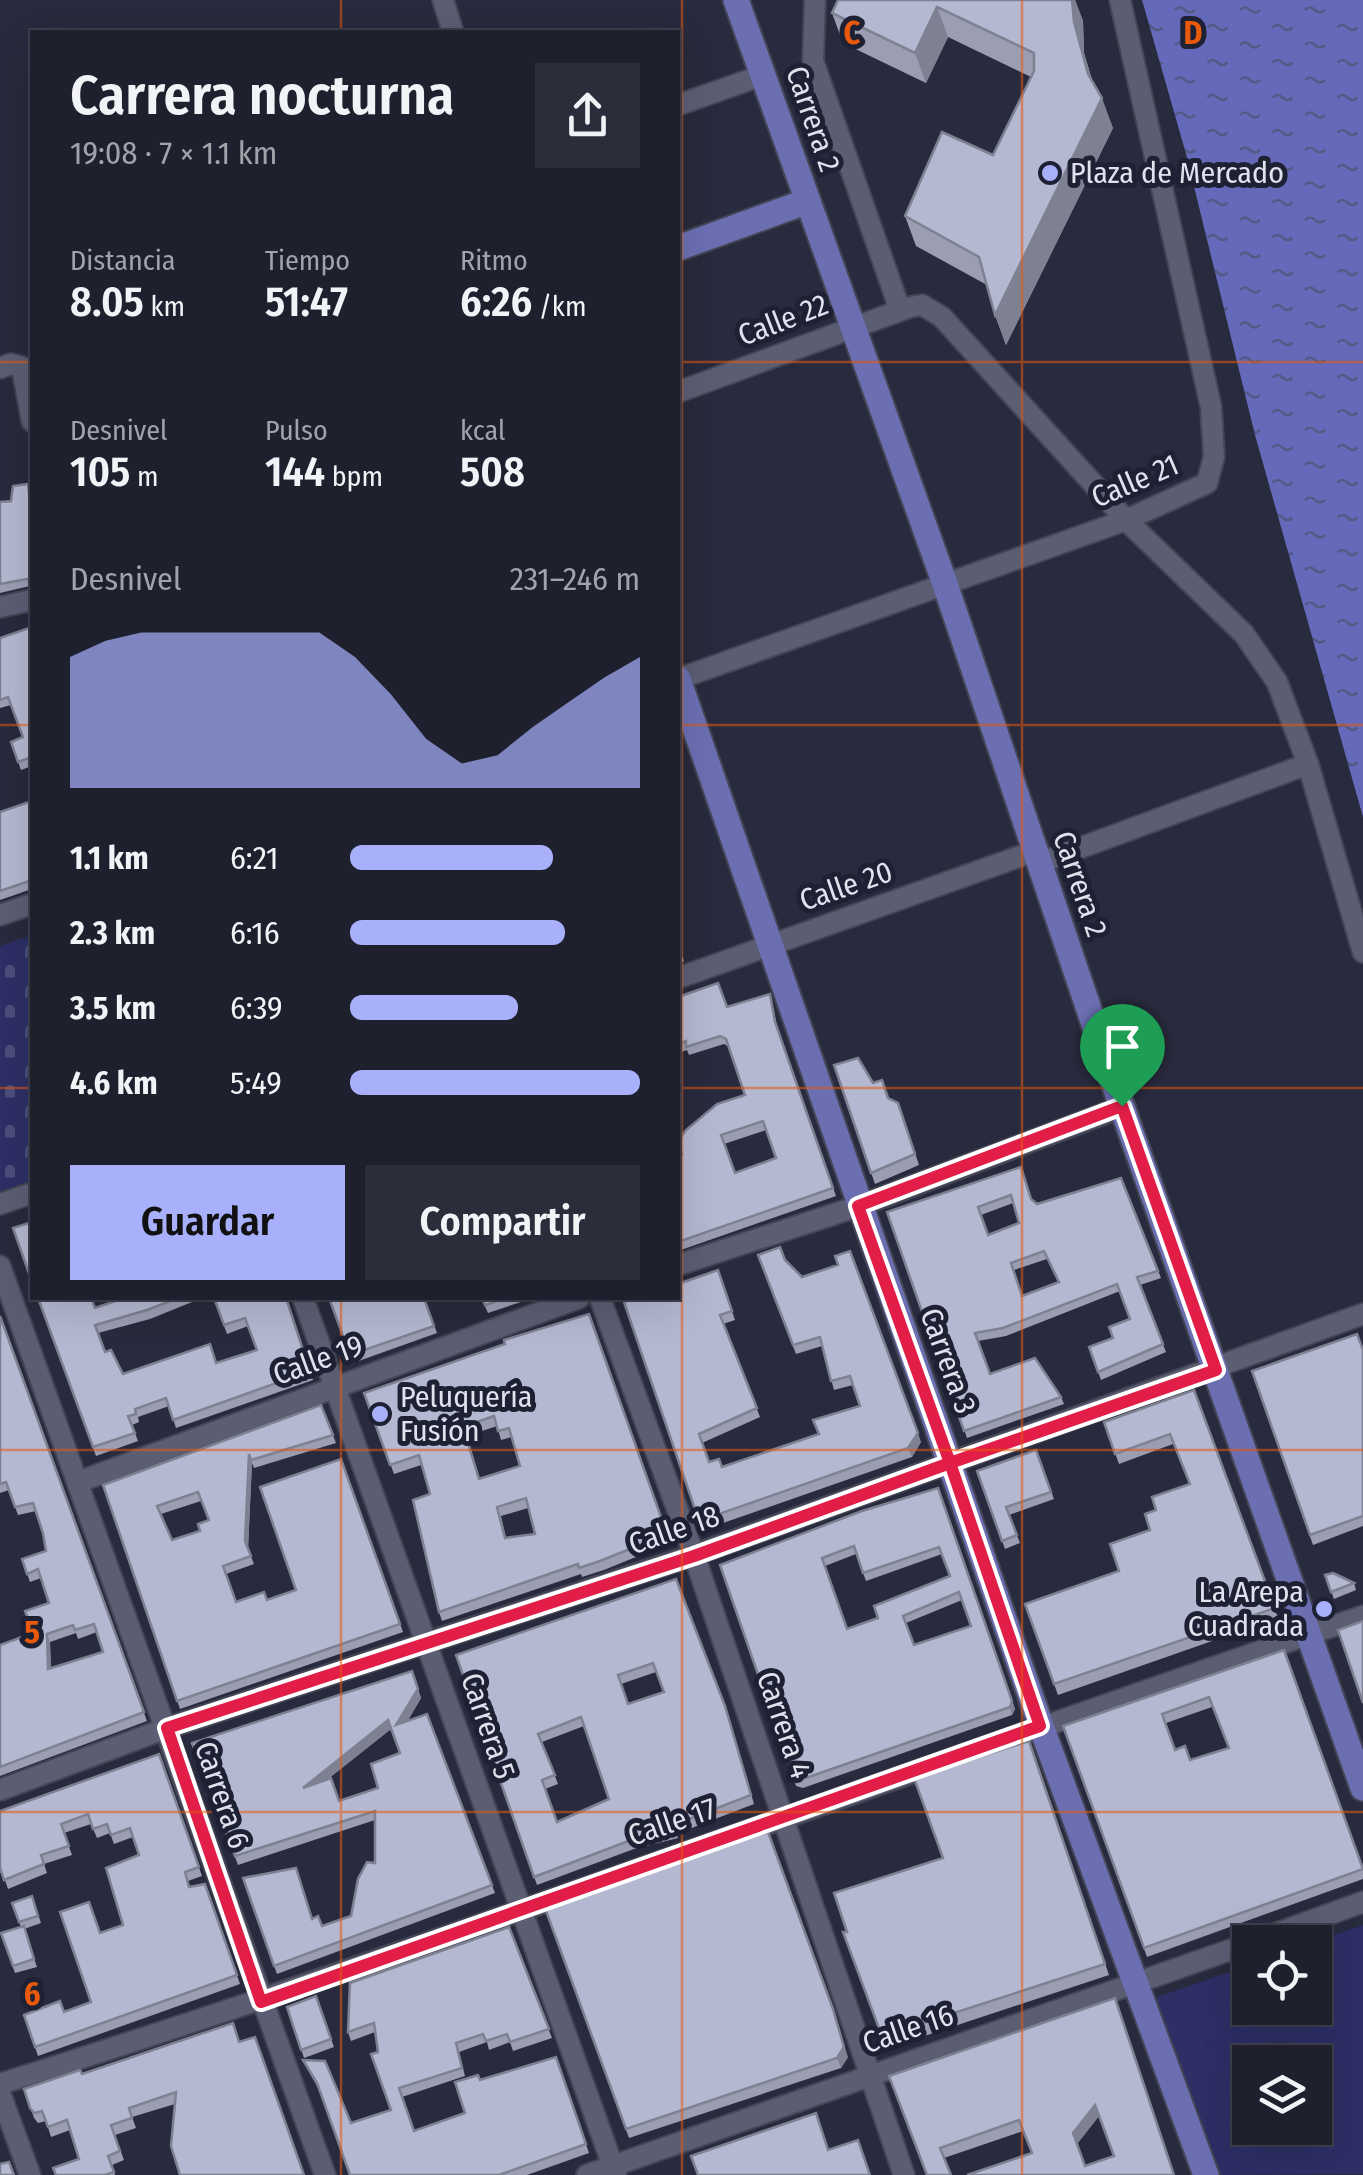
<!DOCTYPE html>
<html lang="es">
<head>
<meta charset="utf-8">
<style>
	:root { --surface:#1e202e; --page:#2b2d3a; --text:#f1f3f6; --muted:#a1a3aa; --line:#3c3e4a; --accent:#a8b0fc }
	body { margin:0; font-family:"Fira Sans Condensed",sans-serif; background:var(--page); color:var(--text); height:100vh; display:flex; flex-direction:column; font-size:38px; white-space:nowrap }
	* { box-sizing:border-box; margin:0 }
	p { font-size:32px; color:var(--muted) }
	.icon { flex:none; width:55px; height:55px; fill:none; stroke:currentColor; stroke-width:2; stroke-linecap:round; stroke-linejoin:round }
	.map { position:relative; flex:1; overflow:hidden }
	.drawer { position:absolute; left:30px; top:30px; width:650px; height:1270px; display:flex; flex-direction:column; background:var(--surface); border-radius:0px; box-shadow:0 10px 40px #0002,0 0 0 2px var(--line) }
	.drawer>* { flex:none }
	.tools { position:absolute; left:1232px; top:1925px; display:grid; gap:20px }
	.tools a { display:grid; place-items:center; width:100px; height:100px; border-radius:0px; background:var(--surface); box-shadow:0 10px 40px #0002,0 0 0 2px var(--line); font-size:50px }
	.pin { position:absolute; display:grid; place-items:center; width:85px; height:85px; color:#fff; margin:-102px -42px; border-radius:50% 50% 50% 0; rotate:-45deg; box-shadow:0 0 10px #0007 }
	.pin .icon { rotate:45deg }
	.round { display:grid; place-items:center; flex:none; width:105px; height:105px; border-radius:0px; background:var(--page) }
	.head { display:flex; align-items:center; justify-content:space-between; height:170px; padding:0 40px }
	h1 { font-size:55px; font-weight:600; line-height:75px }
	.metrics { display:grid; grid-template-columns:repeat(3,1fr); gap:15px; height:170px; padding:10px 40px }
	.metrics div { display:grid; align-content:center }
	.metrics b { font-size:42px; font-weight:600 }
	.metrics small { font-size:28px; font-weight:400 }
	.metrics p { font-size:28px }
	.chart { height:280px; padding:20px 40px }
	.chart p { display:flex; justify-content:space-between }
	.chart svg { width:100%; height:180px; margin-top:10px; fill:var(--accent); opacity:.7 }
	.primary-button { display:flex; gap:20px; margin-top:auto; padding:20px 40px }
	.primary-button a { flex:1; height:115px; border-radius:0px; background:var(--accent); color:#111; font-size:40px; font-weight:600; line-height:115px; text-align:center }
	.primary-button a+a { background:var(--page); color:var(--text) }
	ul { padding:0 40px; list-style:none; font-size:32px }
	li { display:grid; grid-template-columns:160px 120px 1fr; align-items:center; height:75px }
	li i { height:25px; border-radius:12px; background:var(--accent) }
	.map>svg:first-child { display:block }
</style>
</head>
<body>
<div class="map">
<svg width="1363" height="2175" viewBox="0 0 1363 2175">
	<defs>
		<pattern id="cemetery-stones" width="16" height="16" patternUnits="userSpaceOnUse" patternTransform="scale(2.5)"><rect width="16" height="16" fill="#2d2f65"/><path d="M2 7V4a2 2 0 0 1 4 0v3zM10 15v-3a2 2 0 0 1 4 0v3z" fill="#4b4d7b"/></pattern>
		<pattern id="water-ripples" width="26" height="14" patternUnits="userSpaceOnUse" patternTransform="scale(2.5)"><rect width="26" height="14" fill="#646ab9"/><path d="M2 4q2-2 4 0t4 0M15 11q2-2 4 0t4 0" fill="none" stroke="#555986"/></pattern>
	</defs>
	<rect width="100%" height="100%" fill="#282a3d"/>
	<path fill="#2d2f65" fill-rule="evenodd" d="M1363,1925v249l-146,1 -63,-177 96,-33v43h65l-1,-66zM1250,2062h65v66h-65z"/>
	<polygon fill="url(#cemetery-stones)" points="32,935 32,1185 0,1195 0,946"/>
	<polygon fill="url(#water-ripples)" points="1142,0 1363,0 1363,817 1255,435 1186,154"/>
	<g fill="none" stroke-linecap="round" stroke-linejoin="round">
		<defs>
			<g id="minor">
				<polyline points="443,0 453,32"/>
				<polyline points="815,0 813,61 900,310"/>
				<polyline points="678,105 763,75"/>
				<polyline points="0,368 11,364 22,367 32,421"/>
				<polyline points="678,392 910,307 922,305 942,317 1126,520 1244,634 1277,682 1308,764 1363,952"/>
				<polyline points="0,607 32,600"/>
				<polyline points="678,679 1126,520 1207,483 1214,457 1211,407 1120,0"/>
				<polyline points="1039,863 1308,764"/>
				<polyline points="0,915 32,904"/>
				<polyline points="678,978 1035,851"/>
				<polyline points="0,1204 32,1193"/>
				<polyline points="678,1265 859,1206 1122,1107"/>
				<polyline points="0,1266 325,2175"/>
				<polyline points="303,1298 616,2175"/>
				<polyline points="600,1298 694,1555 904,2175"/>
				<polyline points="78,1482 579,1298"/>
				<polyline points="0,1790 167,1728 694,1555 1363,1314"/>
				<polyline points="1252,1942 1363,1902"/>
				<path d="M0,2084c458,-144 908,-314 1363,-468"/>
				<polyline points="0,2093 30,2175"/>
				<polyline points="587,2175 1250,1943"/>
			</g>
			<g id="major">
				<polyline points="736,0 945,584 1122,1107 1363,1788"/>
				<polyline points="678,248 808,201"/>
				<polyline points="678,679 1041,1726 1206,2175"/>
			</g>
		</defs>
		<use href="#minor" stroke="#434554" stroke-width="24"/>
		<use href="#major" stroke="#434554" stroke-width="29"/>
		<use href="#minor" stroke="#5b5e73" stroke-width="20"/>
		<use href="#major" stroke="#6b6fb2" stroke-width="25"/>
	</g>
	<g fill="#9b9eb3" fill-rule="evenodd">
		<polygon points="838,0 1075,0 1083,21 1084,53 1093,83 1113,128 1006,345 995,315 987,285 916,246 905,216 993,155 1031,77 948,37 926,83 843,43 832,13"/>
		<polygon points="28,484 32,506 32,587 30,586 0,593 0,502 11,501"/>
		<polygon points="32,627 32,766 21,770 11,742 23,737 11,705 0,708 0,638"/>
		<polygon points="32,801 32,889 0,900 0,812"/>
		<polygon points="678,946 684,961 678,964"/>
		<path d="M770,994l8,36 58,166 -158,55v-95l4,-1 63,-60 -16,-48 -5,-3 -35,11 -2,-5 -9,3v-56l49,10zM766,1130l10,28 -41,15 -11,-29z"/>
		<polygon points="834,1065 898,1103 919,1165 875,1184"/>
		<path d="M1021,1167l11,33 5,4 84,-26 40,100 -21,7 26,67 -65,28 -12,-33 24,-9 17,-19 -10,-28 -114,45 -28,5 12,33 71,23 3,7 -97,34 -80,-226zM1013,1203l6,20 -31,12 -7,-20zM1047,1259l11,23 -36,14 -8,-26z"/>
		<polygon points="758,1255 785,1261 921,1442 912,1457 703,1530 624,1302 718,1270 735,1320 723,1324 760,1417 702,1443 709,1462 722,1467 818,1435 860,1406 853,1385 834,1390 822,1346 796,1354"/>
		<polygon points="38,1298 95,1308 124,1298 202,1298 150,1319 98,1333 105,1352 123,1374 216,1363 257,1350 248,1326 227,1334 214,1298 287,1298 313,1380 176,1428 169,1406 138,1417 139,1422 132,1425 138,1441 96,1456"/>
		<polygon points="329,1298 424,1298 437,1333 353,1363"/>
		<polygon points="481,1298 533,1298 488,1313"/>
		<path d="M589,1314l81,229 -66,27 -22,7 -1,-3 -139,47 -3,-9 -9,-118 -9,-29 -27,9 -30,-81zM497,1426l4,14 11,-3 8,29 -40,13 -13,-43zM528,1508l7,26 -29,4 -5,-22z"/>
		<path d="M0,1316l147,405 -147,55v-131l33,-12 16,-30 -8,-25 -11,4 -8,-23 24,-8 -3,-18 -7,-22 -18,4 -9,-25 -9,3zM97,1632l6,20 -52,16 -1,-26 26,-9 2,6z"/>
		<polygon points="1363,1350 1363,1526 1313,1545 1252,1371"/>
		<polygon points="1194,1390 1278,1618 1058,1695 1025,1604 1119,1571 1150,1530 1156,1510 1190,1484 1173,1444 1119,1464 1104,1422"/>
		<path d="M321,1405l15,38 -82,25 -2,-5 -4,86 6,15 -28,10 10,28 31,-2 29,-10 45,-131 62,173 -223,77 -77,-224zM201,1501l8,19 -9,11 -28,9 -11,-26z"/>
		<polygon points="1036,1450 1054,1499 1009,1515 1020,1543 1005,1549 977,1471"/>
		<path d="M938,1488l77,221 -3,6 -209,73 -7,-2 -76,-221zM856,1554l10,27 76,-27 8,22 -72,42 -31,11 -22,-63zM962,1600l9,26 -57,19 -8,-22z"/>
		<polygon points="1325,1575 1354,1583 1356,1590 1334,1599"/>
		<path d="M676,1579l52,136 26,89 -78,30 2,4 -44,11 -97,36 -81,-230zM656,1672l8,20 -36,12 -7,-20zM584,1726l25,73 -52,23 -12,-33 13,-5 -16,-42z"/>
		<path d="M1284,1650l79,218v11l-216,78 -84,-231zM1212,1707l17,41 -39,12 -15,-10 -9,-27z"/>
		<path d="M412,1671l9,27 -14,24 20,-8 68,179 -218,81 -34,-96 69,41 10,7 29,-10 24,-53v-43l-137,45 -46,-122zM391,1729l9,24 -22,35 -39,13 -11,-22z"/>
		<polygon points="1029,1741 1109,1975 891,2047 885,2043 847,1944 847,1932 943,1858"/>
		<polygon points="159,1754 202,1876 188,1881 190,1887 205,1884 240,1984 38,2056 24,2015 64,2012 91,2002 100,1933 123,1925 139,1855 133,1837 114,1844 110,1833 97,1838 91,1824 64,1833 72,1855 44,1864 47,1873 8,1889 2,1872 0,1873 0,1811"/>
		<polygon points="32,1896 41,1923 24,1929 37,1967 15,1973 1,1933 21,1927 12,1903"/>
		<polygon points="545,1908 848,2057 841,2068 629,2138"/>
		<polygon points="509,1927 552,2038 513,2051 510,2042 489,2050 487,2042 459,2052 465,2076 402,2097 414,2131 465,2113 480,2080 556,2057 589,2153 527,2175 350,2175 320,2092 303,2060 351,2123 391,2110 375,2032 351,2041 348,2032"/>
		<polygon points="316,1996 334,2047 304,2058 287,2007"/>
		<path d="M1115,1998l59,177h-207l65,-22 -9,-22 -79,27 -55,-82zM1099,2116l15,40 -29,10 -8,-22z"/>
		<polygon points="233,2023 175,2104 132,2117 136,2128 115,2135 124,2160 112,2165 115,2175 56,2175 79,2159 70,2130 51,2137 46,2121 38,2123 34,2118 24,2089 82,2074"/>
	</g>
	<g fill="#7e8192">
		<polygon points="1072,0 1075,0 1083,21 1084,53 1099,104 1088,74 1074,22"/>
		<polygon points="937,7 948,37 926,83 915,53"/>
		<polygon points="1102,98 1113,128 1006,345 995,315"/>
		<polygon points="918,1433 921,1442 912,1457 908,1448"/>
		<polygon points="249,1454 252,1462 248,1549 245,1541"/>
		<polygon points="938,1488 1015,1709 1012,1715 1010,1707"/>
		<polygon points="47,1634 50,1642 51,1677 48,1669"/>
		<polygon points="418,1689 421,1698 400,1734 396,1725"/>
		<polygon points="388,1720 391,1729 306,1796 303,1788"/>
		<polygon points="836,2018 848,2057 841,2068 837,2058"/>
		<polygon points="1095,2105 1099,2116 1077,2144 1073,2133"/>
	</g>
	<g fill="#b4b8d0" stroke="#7e8192" stroke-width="2.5" fill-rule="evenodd">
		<polygon points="838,0 1072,0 1074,22 1088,74 1102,98 995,315 979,257 905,216 942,132 993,155 1034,71 1034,53 937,7 915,53 832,13"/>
		<polygon points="28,484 32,522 32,581 27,579 0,584 0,502 11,501 13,486"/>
		<polygon points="32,627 32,757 18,762 11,742 23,737 8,697 0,700 0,638"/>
		<polygon points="32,801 32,880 0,891 0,812"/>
		<path d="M718,983l9,24 43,-13 5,28 58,166 -155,54v-86l4,-1 -4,-13 8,-12 31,-26 28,-9 -19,-56 -6,-3 -34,11v-6l-8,3v-47zM763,1121l13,37 -41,15 -14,-38z"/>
		<polygon points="858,1058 873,1083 882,1080 888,1098 898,1103 915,1154 871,1173 834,1065"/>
		<path d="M1021,1167l10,32 6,5 84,-26 37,93 -21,6 26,67 -65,28 -9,-25 24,-9 -4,-11 21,-8 -13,-35 -114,44 -28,5 15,41 45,-16 26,39 -97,34 -77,-219zM1011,1195l8,28 -31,12 -10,-28zM1044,1251l15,31 -37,14 -11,-33z"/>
		<polygon points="32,1222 32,1282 13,1228"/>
		<polygon points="780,1247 785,1260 802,1277 838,1265 835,1256 850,1251 918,1433 908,1448 699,1521 624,1302 637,1298 678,1298 678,1284 718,1270 732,1311 720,1315 757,1408 699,1434 709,1462 719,1459 722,1467 819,1434 813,1420 860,1406 850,1376 831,1381 820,1337 793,1345 758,1255"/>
		<polygon points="38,1298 91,1298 95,1308 124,1298 178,1298 147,1310 95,1325 105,1352 111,1350 123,1374 210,1344 216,1363 257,1350 245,1318 224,1325 214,1298 286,1298 310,1371 173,1420 166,1398 135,1409 136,1414 128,1416 135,1433 93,1447"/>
		<polygon points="329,1298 424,1298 434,1326 350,1355"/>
		<polygon points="482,1298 507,1298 485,1305"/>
		<path d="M589,1314l78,220 -67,27 -21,7 -1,-4 -139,48 -26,-112 17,-6 -11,-39 -29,10 -26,-72 141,-49 -1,-4zM494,1416l4,15 11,-3 11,38 -41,13 -16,-52zM526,1498l9,36 -30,4 -8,-31z"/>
		<path d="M0,1316l144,396 -144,55v-122l33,-12 -8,-22 24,-8 -11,-34 -11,5 -5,-15 24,-8 -3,-18 -10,-30 -18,4 -9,-25 -6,2zM94,1624l9,28 -55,17 -1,-35 26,-9 2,5z"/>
		<polygon points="1357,1334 1363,1350 1363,1516 1310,1535 1252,1371"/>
		<polygon points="1194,1390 1275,1608 1054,1684 1025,1604 1119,1571 1110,1544 1150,1530 1145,1514 1156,1510 1152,1497 1190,1484 1170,1434 1115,1454 1104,1422"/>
		<path d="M321,1405l12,30 -82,25 -2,-6 -4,87 6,15 -28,10 13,36 28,-10 3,8 29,-10 -36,-103 81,-28 59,165 -223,77 -74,-216zM198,1492l11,28 -11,4 2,7 -28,9 -15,-34z"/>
		<polygon points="1036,1450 1051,1492 1006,1507 1017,1535 1002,1541 977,1471"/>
		<path d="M938,1488l74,213 -2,6 -210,73 -6,-2 -74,-213 142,-54zM854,1546l9,27 76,-26 11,29 -76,30 4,12 -31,11 -25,-71zM959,1592l12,34 -57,19 -11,-29z"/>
		<polygon points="1333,1573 1354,1583 1331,1592 1325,1575"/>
		<path d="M676,1579l49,127 26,89 -78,30 1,5 -43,10 -97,37 -78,-222zM653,1663l11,29 -36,12 -10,-29zM581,1717l28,82 -52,23 -15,-42 13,-5 -17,-41z"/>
		<polygon points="1363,1621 1363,1703 1338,1630"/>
		<path d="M1284,1650l79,219 -219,79 -81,-222zM1209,1697l20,51 -39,12 -5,-14 -10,4 -13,-36z"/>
		<path d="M412,1671l6,18 -22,36 31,-11 65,171 -218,81 -31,-88 53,-10 16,51 6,-3 4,10 29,-10 7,-37 9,-17 8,1v-52l-140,45 -43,-113zM388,1720l12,33 -29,11 7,24 -39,13 -8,-23 -28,10z"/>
		<polygon points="1029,1741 1105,1964 886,2035 880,2031 843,1932 847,1932 834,1893 943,1858 914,1778"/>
		<polygon points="159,1754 199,1867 185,1872 189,1887 205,1884 237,1975 35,2047 24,2015 60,2001 64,2012 91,2002 60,1912 89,1902 100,1933 123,1925 106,1868 139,1855 130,1828 111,1835 107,1824 93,1829 88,1814 61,1824 69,1846 41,1855 44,1864 4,1880 0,1867 0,1811"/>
		<polygon points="768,1832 833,2009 844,2047 837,2058 626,2129 545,1908"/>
		<polygon points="32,1896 38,1916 19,1922 12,1903"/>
		<polygon points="24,1926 34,1959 13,1966 1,1933"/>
		<polygon points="509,1927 549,2029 510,2042 507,2034 486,2041 483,2034 456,2043 462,2068 399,2088 414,2131 465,2113 455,2082 478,2075 480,2080 556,2057 586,2144 499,2175 350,2175 317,2083 303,2060 325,2061 351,2123 391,2110 371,2054 378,2052 374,2023 348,2032 350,1983"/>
		<polygon points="316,1996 331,2039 301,2050 287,2007"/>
		<path d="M1115,1998l59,177h-207l65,-22 -13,-33 -79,28 11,27h-24l-38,-99zM1095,2105l19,51 -29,10 -12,-33z"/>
		<polygon points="233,2023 239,2042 255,2037 304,2175 180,2175 171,2146 176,2092 129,2108 132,2118 111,2125 120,2151 108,2156 114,2172 105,2175 56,2175 53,2168 79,2159 67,2120 48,2127 42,2111 34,2113 30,2108 24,2089 80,2070 82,2074"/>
		<polygon points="816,2113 828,2150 858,2140 870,2175 698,2175 691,2156"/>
		<polygon points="9,2162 14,2175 0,2175 0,2164"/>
	</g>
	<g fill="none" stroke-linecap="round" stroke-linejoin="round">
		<defs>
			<polyline id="route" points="1122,1106 858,1206 950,1463 694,1556 167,1728 261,2002 1040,1726 950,1463 1216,1370 1122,1106"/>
		</defs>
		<use href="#route" stroke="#fff" stroke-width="20"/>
		<use href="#route" stroke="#e11d48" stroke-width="12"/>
	</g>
	<path fill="none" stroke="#e8590c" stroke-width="2.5" stroke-opacity="0.55" d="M341,0v32M682,0v2175M1022,0v2175M0,362h32M678,362h685M0,725h32M678,725h685M0,1088h32M678,1088h685M341,1298v877M0,1450h1363M0,1812h1363"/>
	<g fill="#a8b0fc" stroke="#1e2133" stroke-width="4">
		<circle cx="1050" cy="173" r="10"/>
		<circle cx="380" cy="1414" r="10"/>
		<circle cx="1324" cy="1609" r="10"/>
	</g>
	<g text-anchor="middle" stroke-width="10" stroke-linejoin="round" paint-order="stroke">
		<g font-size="30" fill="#e0e2ee" stroke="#1e2133">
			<text transform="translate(813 119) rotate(71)" y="10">Carrera 2</text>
			<text transform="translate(783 320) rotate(-21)" y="10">Calle 22</text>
			<text transform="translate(1135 481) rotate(-23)" y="10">Calle 21</text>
			<text transform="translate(1080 884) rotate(71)" y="10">Carrera 2</text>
			<text transform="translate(846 886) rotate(-19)" y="10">Calle 20</text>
			<text transform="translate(318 1360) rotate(-20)" y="10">Calle 19</text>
			<text transform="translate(948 1361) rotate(70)" y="10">Carrera 3</text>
			<text transform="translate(674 1530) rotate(-19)" y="10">Calle 18</text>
			<text transform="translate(784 1725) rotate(71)" y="10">Carrera 4</text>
			<text transform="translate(488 1726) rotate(71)" y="10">Carrera 5</text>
			<text transform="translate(222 1795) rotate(71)" y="10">Carrera 6</text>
			<text transform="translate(672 1822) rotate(-19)" y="10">Calle 17</text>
			<text transform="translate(908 2029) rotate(-19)" y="10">Calle 16</text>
		</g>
		<g font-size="30" fill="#e0e2ee" stroke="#1e2133" text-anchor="start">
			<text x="1070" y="183">Plaza de Mercado</text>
			<text x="400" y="1407">Peluquería<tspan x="400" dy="34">Fusión</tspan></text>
			<text x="1304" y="1602" text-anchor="end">La Arepa<tspan x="1304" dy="34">Cuadrada</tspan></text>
		</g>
	</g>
	<g font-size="32" text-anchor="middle" font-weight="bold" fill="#e8590c" stroke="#1e2133" stroke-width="10" stroke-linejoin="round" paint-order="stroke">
		<text x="852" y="44">C</text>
		<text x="1193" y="44">D</text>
		<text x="32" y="1643">5</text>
		<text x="32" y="2005">6</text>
	</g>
</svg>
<div class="tools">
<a><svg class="icon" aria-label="locate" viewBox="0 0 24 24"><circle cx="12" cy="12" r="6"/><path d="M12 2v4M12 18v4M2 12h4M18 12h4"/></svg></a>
<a><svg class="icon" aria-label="layers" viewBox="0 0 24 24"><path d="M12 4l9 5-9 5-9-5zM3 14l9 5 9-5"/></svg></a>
</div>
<div class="pin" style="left:1122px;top:1106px;background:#1e9e55"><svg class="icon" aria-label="arrive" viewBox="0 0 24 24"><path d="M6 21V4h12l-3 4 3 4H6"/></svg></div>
<section class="drawer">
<div class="head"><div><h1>Carrera nocturna</h1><p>19:08 · 7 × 1.1 km</p></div><a class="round"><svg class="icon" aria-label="share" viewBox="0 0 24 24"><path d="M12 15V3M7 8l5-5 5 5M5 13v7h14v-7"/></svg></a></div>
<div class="metrics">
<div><p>Distancia</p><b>8.05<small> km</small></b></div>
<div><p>Tiempo</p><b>51:47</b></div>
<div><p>Ritmo</p><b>6:26<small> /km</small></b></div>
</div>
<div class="metrics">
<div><p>Desnivel</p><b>105<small> m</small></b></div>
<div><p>Pulso</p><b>144<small> bpm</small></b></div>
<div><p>kcal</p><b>508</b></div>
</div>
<div class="chart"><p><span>Desnivel</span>231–246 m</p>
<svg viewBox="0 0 160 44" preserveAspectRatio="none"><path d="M0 44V12L10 8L20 6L30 6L40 6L50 6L60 6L70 6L80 12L90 21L100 32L110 38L120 36L130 29L140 23L150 17L160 12V44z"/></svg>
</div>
<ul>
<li><b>1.1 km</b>6:21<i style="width:70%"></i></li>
<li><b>2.3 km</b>6:16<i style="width:74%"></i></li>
<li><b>3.5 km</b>6:39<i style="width:58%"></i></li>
<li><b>4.6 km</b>5:49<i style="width:100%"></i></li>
</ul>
<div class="primary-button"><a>Guardar</a><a>Compartir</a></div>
</section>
</div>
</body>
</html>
